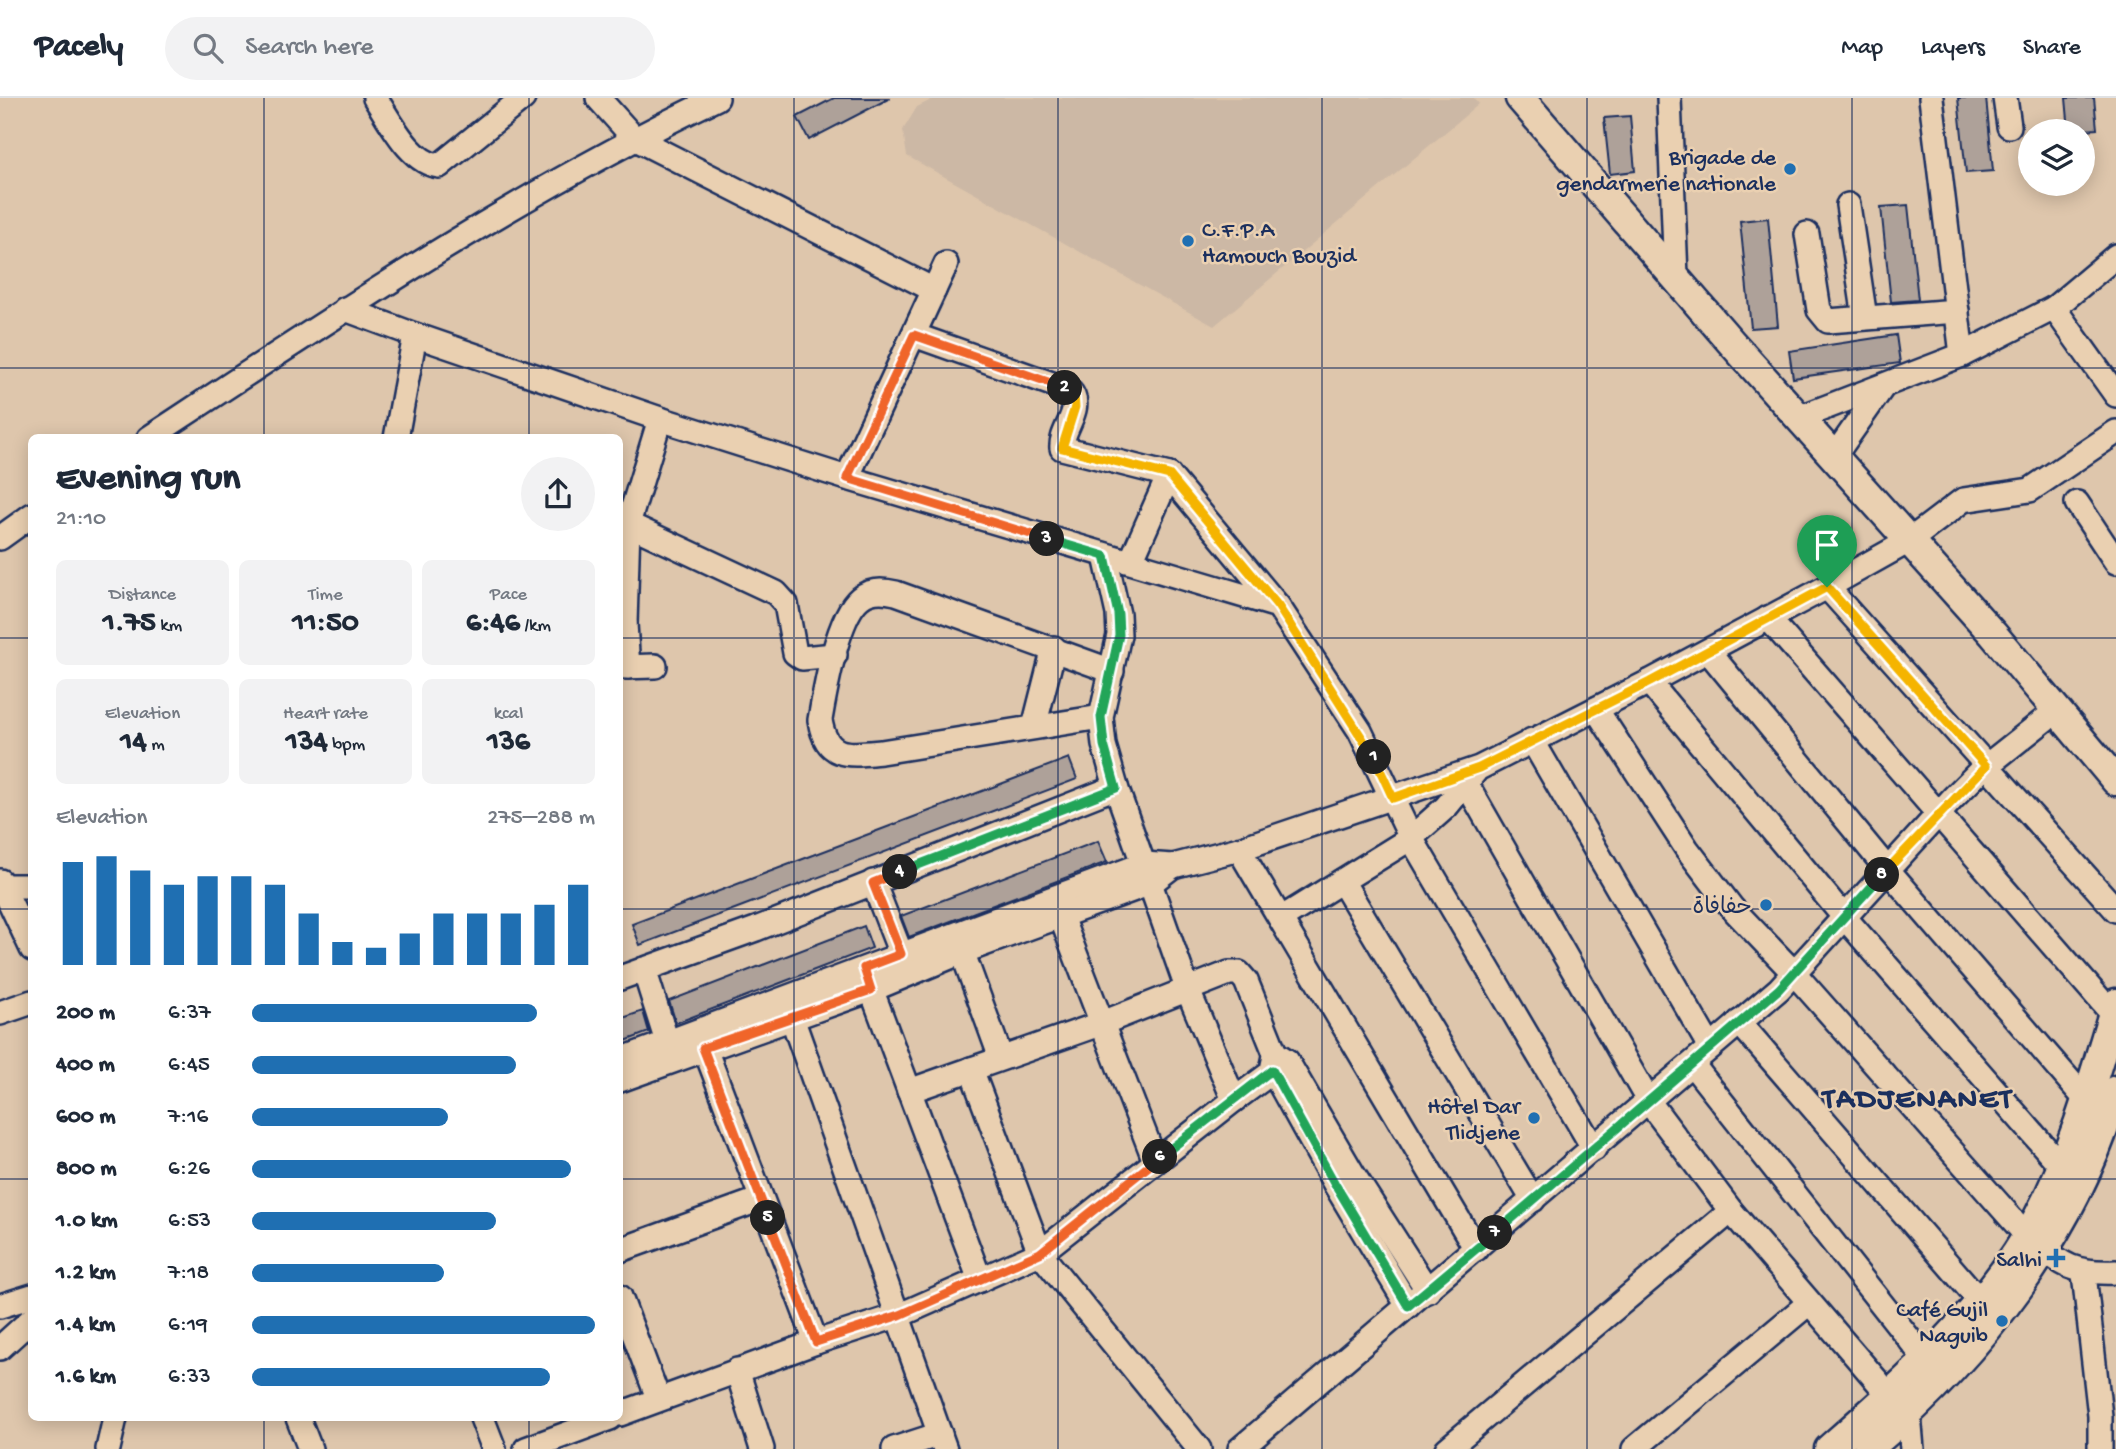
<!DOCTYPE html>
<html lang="en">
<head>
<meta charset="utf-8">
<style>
	:root { --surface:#fff; --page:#f2f2f3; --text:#1f2937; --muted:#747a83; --line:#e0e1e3; --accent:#1f6fb2 }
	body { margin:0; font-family:"Gochi Hand","Playpen Sans Arabic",sans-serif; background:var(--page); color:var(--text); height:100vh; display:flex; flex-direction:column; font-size:26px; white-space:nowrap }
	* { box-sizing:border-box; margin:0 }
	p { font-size:23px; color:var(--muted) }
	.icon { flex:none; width:38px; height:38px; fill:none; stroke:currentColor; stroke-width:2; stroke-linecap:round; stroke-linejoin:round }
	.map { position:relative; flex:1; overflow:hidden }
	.panel { position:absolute; left:28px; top:336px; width:595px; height:987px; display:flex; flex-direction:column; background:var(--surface); border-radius:10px; box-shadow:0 4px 18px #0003 }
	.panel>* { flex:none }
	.tools { position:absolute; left:2018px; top:21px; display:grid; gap:14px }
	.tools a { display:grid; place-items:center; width:77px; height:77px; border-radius:50%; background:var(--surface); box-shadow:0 4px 18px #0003; font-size:35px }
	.pin { position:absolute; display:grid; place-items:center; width:60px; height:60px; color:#fff; margin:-72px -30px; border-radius:50% 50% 50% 0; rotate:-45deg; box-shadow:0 0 7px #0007 }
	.pin .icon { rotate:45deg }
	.km { position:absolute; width:35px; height:35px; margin:-18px; border-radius:50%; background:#222; color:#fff; font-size:19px; line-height:35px; text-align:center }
	.round { display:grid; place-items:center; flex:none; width:74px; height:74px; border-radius:37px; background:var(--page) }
	.head { display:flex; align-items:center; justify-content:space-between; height:119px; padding:0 28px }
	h1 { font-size:38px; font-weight:700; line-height:52px }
	.metrics { display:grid; grid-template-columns:repeat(3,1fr); gap:10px; height:119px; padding:7px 28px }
	.metrics div { display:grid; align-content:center; border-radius:10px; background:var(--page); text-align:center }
	.metrics b { font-size:30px; font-weight:700 }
	.metrics small { font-size:19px; font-weight:400 }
	.metrics p { font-size:19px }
	.chart { height:196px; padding:14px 28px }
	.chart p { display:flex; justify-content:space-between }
	.chart svg { width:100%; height:126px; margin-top:7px; stroke:var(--accent); stroke-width:6 }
	ul { padding:0 28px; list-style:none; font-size:23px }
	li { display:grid; grid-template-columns:112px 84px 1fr; align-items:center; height:52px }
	li i { height:18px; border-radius:9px; background:var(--accent) }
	header { display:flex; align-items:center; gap:42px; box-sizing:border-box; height:98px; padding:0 35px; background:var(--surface); border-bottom:2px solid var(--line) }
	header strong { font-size:33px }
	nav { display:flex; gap:38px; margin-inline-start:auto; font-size:24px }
	.search { width:490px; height:63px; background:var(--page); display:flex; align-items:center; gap:18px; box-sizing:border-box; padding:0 24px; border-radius:38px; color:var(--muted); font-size:26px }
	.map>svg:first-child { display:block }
</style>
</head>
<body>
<header>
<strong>Pacely</strong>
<div class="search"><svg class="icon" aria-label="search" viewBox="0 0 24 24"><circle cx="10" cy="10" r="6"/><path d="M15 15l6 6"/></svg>Search here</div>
<nav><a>Map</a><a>Layers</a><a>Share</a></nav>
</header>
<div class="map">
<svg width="2116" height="1351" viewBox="0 0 2116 1351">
	<rect width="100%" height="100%" fill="#dec6ac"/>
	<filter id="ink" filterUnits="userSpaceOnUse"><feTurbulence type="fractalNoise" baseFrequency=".0143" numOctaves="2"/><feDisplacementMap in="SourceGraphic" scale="14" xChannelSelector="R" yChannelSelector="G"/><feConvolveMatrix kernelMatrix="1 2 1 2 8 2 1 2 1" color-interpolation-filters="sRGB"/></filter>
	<g filter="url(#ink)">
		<polygon fill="#ccb8a5" points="935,0 1474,0 1479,6 1214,228 907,58 903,32 917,9"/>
		<g fill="#aea199" stroke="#1b2f5e" stroke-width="2">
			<polygon points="834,0 890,0 809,42 797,19"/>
			<polygon points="1958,0 1986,0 1993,73 1966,75"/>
			<polygon points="2066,0 2094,0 2097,31 2069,33"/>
			<polygon points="1630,18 1635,73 1610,76 1604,20"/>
			<polygon points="1908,107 1918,202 1891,204 1881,109"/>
			<polygon points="1768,120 1778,228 1751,230 1740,123"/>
			<polygon points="1896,237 1900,265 1793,280 1789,253"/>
			<polygon points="1069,660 1077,681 640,847 632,826"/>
			<polygon points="1098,743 1107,764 909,839 901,818"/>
			<polygon points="864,828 872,850 676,925 669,903"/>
			<polygon points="643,913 649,934 620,945 620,921"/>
		</g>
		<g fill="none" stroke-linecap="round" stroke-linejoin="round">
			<defs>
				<g id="minor">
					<path d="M375,0c15,22 35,65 64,68l84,-68"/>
					<polyline points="598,0 634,40 934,192"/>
					<polyline points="1669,0 1676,179"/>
					<polyline points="1931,0 1962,257"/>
					<polyline points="2005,0 2009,28"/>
					<polyline points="1848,107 1865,220"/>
					<polyline points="1807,136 1819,212 1828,223 1957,213"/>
					<polyline points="2054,210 2116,158"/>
					<polyline points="345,211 415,237"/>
					<path d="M914,237l155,55c17,18 -9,39 -7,58l107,27 109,131"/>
					<polyline points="1801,319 1962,257 2054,210 2116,297"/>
					<path d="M149,340c184,-121 369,-245 568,-340"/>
					<polyline points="396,340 415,237 660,321 847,380 1278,508 1360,633 1411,740 1594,1051"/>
					<polyline points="1835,357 1882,290"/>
					<polyline points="847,380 946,166"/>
					<polyline points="2077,405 2116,464"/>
					<polyline points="628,426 776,495 786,506 795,555 802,560 835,557"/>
					<polyline points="0,440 32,417"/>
					<polyline points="1105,458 1118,516 1119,537 1101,619 1104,647 1116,689 1187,890 1234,1002"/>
					<polyline points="1131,463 1169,377"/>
					<polyline points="1827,489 2116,812"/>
					<polyline points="1768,520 2116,920"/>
					<polyline points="620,526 625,526 628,426 660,321"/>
					<polyline points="625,526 628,569"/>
					<polyline points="1708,553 1887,771 2088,1004 2096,1009"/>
					<polyline points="620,569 655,568"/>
					<polyline points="1649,584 1845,820 2062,1069"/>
					<path d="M1596,611l91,140 45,59 62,65 233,263c35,28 43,38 89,36"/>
					<path d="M1101,619l-220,35c-31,3 -55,8 -61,-32 5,-29 17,-103 40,-122 10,-9 24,-8 36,-5l216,78"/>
					<polyline points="1034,629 1054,550"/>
					<polyline points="1532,642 1710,949"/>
					<polyline points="1466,685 1649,1004 1731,1113 1890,1298 1909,1316 1912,1351"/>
					<polyline points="1239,751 1476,1151"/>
					<polyline points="0,783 32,851"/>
					<polyline points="1342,783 1533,1102"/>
					<polyline points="873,784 901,856"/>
					<polyline points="3,788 32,788"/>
					<polyline points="1061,819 1155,1063"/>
					<polyline points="1282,820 1411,740 1446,709 1474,675"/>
					<polyline points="958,842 1001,960"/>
					<polyline points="644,871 667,944"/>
					<polyline points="620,880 756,831 1116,689"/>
					<polyline points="867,880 980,1182"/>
					<polyline points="0,915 32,904"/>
					<polyline points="792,920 945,1351"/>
					<polyline points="1739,924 1979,1202 1994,1212"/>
					<polyline points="699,935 816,1244"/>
					<polyline points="1275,958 1272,972 1335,1086 1408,1208"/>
					<polyline points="620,962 1144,766 1173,768 1239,751 1479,670 1649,584 1827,489 1909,443 1963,402 2030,392 2116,334"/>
					<polyline points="1692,966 1926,1262"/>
					<polyline points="971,971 1040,1155 1199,1351"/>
					<polyline points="620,982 871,892 962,854 1151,785 1173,768"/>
					<polyline points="909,993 1100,926 1229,875 1239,875 1246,883 1275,955 1287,963 1353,1076 1428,1193"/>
					<polyline points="620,1152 761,1101"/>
					<polyline points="2084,1176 2100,1318 2100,1351"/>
					<polyline points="620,1199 658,1300"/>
					<polyline points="0,1208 32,1198"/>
					<polyline points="0,1250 32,1221"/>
					<polyline points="737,1272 762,1351"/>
					<polyline points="620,1316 816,1244 900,1217 1040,1155 1234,1002 1287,963"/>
					<polyline points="298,1320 310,1351"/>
					<polyline points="482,1320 494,1351"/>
					<polyline points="108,1351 115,1320"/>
					<polyline points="526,1351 610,1320"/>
					<polyline points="894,1351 940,1336"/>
					<polyline points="1240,1351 1779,891 1953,700 1980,673 2057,612"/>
					<polyline points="1447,1351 1731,1113"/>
					<polyline points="1634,1351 1809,1205"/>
				</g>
				<g id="major">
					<polyline points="1520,0 1731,244 1993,536 2116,683"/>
					<path d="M1829,1351c77,-68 160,-140 209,-232 36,-68 56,-141 78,-214"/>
					<path d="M1868,1351c111,-94 208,-217 248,-359"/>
				</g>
			</defs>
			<use href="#minor" stroke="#1b2f5e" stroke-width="28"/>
			<use href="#major" stroke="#1b2f5e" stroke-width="33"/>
			<use href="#minor" stroke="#ead0b1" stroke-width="23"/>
			<use href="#major" stroke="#ead0b1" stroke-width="28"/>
		</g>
	</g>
	<g fill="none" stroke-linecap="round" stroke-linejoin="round" filter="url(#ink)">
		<defs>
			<polyline id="split-1" points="1374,659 1393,700 1479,670 1650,584 1827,489"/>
			<polyline id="split-2" points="1065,290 1074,297 1075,309 1062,350 1169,377 1278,508 1374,659"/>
			<polyline id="split-3" points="1047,441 847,380 914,237 1065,290"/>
			<polyline id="split-4" points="900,774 1116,690 1104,647 1101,619 1119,537 1118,516 1105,458 1047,441"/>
			<polyline id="split-5" points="768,1120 703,950 871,892 864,870 901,856 873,785 900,774"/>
			<polyline id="split-6" points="768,1120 816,1244 900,1217 1040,1155 1160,1059"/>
			<polyline id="split-7" points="1160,1059 1272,972 1335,1086 1408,1208 1495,1135"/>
			<polyline id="split-8" points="1495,1135 1779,891 1882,777"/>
			<polyline id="split-9" points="1827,489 1986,668 1882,777"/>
		</defs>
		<use href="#split-1" stroke="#fff" stroke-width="14"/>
		<use href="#split-2" stroke="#fff" stroke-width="14"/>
		<use href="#split-3" stroke="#fff" stroke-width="14"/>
		<use href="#split-4" stroke="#fff" stroke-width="14"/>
		<use href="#split-5" stroke="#fff" stroke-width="14"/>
		<use href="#split-6" stroke="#fff" stroke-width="14"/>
		<use href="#split-7" stroke="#fff" stroke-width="14"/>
		<use href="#split-8" stroke="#fff" stroke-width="14"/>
		<use href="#split-9" stroke="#fff" stroke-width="14"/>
		<use href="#split-1" stroke="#f5b400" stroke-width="9"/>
		<use href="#split-2" stroke="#f5b400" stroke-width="9"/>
		<use href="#split-3" stroke="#f0652b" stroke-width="9"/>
		<use href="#split-4" stroke="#22a559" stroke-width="9"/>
		<use href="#split-5" stroke="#f0652b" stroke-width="9"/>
		<use href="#split-6" stroke="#f0652b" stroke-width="9"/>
		<use href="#split-7" stroke="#22a559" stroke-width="9"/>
		<use href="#split-8" stroke="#22a559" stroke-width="9"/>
		<use href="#split-9" stroke="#f5b400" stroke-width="9"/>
	</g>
	<path fill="none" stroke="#1b2f5e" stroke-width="2" stroke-opacity="0.55" d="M264,0v340M529,0v340M794,0v1351M1058,0v1351M1322,0v1351M1587,0v1351M1852,0v1351M0,270h2116M0,540h32M620,540h1496M0,811h32M620,811h1496M0,1081h32M620,1081h1496M264,1320v31M529,1320v31"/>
	<g fill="#1f6fb2" stroke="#ead0b1" stroke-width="2.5">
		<circle cx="1790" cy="71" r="7"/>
		<circle cx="1188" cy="143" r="7"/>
		<circle cx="1766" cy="807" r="7"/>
		<circle cx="1534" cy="1020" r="7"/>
		<path d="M2052.5 1149.5h7v7h7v7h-7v7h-7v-7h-7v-7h7z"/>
		<circle cx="2002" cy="1223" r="7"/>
	</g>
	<g text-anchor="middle" stroke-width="5" stroke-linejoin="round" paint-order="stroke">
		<g font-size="23" fill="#1b2f5e" stroke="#ead0b1" text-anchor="end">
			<text x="1776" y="66">Brigade de<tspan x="1776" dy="26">gendarmerie nationale</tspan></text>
			<text x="1202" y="138" text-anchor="start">C.F.P.A<tspan x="1202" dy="26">Hamouch Bouzid</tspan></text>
			<text x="1752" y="815">حفافاة</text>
			<text x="1520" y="1015">Hôtel Dar<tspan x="1520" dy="26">Tlidjene</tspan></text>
			<text x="2042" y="1168">Salhi</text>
			<text x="1988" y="1218">Café Gujil<tspan x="1988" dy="26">Naguib</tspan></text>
		</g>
		<g font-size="30" font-weight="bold" letter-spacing="2" fill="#1b2f5e" stroke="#ead0b1">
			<text x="1918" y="1009">TADJENANET</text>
		</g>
	</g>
</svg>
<div class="tools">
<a><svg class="icon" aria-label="layers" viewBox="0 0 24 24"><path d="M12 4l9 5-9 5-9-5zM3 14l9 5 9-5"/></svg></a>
</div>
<div class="pin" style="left:1827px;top:489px;background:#1e9e55"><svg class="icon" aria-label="arrive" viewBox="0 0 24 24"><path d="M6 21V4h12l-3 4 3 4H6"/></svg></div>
<b class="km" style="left:1374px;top:659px">1</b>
<b class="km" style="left:1065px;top:290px">2</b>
<b class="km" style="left:1047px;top:441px">3</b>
<b class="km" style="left:900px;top:774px">4</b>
<b class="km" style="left:768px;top:1120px">5</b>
<b class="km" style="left:1160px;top:1059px">6</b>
<b class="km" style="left:1495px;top:1135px">7</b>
<b class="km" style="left:1882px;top:777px">8</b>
<section class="panel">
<div class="head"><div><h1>Evening run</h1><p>21:10</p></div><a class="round"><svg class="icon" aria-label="share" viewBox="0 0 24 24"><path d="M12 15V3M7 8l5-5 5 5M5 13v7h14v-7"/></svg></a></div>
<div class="metrics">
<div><p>Distance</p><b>1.75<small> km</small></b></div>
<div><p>Time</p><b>11:50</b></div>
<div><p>Pace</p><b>6:46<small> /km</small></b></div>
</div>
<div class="metrics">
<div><p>Elevation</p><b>14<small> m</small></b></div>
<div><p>Heart rate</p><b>134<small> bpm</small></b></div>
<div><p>kcal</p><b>136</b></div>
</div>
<div class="chart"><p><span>Elevation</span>275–288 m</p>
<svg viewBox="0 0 160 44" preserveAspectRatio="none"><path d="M5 44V8M15 44V6M25 44V11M35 44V16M45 44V13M55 44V13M65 44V16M75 44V26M85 44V36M95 44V38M105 44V33M115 44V26M125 44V26M135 44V26M145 44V23M155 44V16"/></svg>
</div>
<ul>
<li><b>200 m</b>6:37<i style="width:83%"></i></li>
<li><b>400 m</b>6:45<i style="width:77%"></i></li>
<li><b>600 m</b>7:16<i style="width:57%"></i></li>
<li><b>800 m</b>6:26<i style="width:93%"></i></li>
<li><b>1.0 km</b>6:53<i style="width:71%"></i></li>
<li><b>1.2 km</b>7:18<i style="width:56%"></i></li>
<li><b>1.4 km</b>6:19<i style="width:100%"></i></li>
<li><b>1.6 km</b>6:33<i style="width:87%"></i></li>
</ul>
</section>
</div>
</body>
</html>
